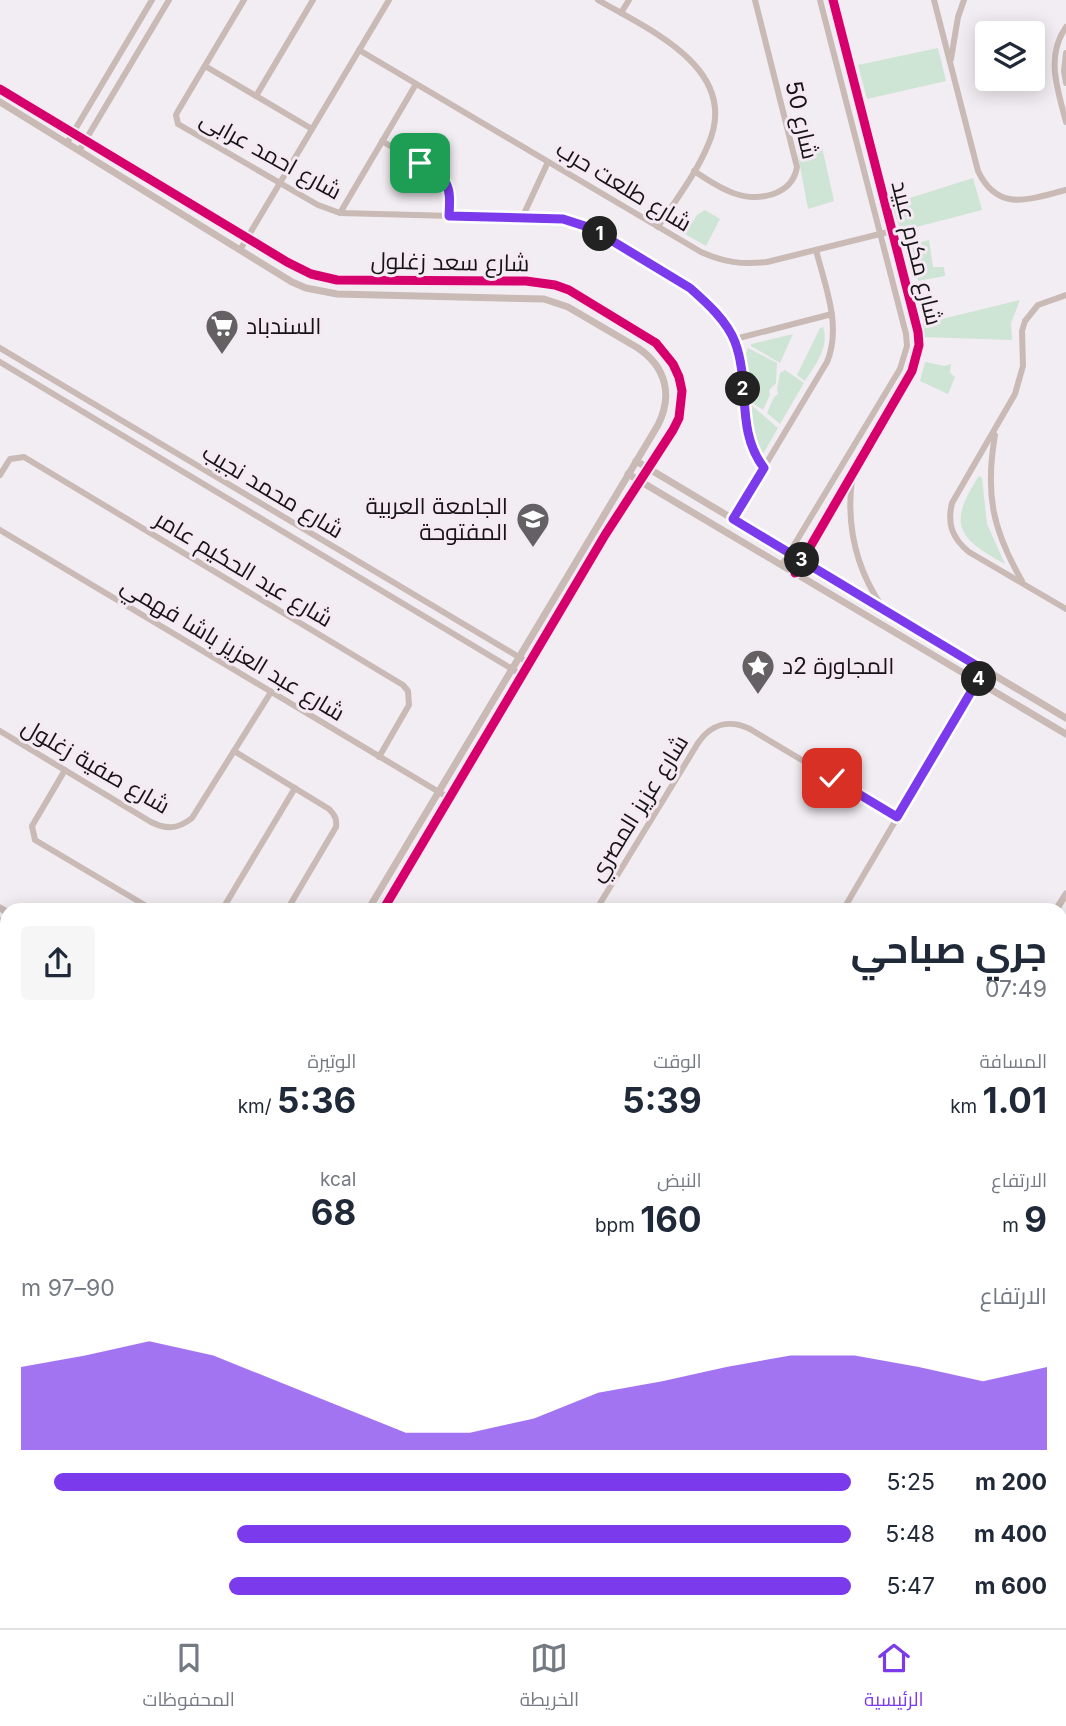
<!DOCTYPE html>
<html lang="ar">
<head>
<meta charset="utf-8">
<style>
	:root { --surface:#fff; --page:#f6f6f7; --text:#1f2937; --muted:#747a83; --line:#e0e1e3; --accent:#7c3aed }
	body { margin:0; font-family:Inter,Cairo,sans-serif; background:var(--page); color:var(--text); direction:rtl; height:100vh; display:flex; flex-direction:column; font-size:26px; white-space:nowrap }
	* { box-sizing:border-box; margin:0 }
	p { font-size:23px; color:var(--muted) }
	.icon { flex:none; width:38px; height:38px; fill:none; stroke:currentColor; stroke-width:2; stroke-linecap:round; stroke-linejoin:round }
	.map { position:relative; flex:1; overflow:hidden; direction:ltr }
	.side { position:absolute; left:0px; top:903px; width:1068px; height:726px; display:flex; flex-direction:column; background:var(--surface); border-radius:21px 21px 0 0; box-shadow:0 4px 18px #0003; direction:rtl }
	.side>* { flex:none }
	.fabs { position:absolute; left:975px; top:21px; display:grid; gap:14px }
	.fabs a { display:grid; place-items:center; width:70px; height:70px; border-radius:7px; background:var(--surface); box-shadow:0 4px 18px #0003; font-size:35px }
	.pin { position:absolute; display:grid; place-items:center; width:60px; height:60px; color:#fff; margin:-30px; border-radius:14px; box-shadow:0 4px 10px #0006 }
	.km { position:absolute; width:35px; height:35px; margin:-18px; border-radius:50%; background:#222; color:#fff; font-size:19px; line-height:35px; text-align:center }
	.round { display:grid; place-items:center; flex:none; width:74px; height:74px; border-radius:7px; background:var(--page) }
	.head { display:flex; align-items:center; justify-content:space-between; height:119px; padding:0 21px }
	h1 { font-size:38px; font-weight:700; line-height:52px }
	.figures { display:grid; grid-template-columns:repeat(3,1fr); gap:10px; height:119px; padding:7px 21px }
	.figures div { display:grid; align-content:center }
	.figures b { font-size:35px; font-weight:700 }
	.figures small { font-size:19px; font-weight:400 }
	.figures p { font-size:19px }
	.chart { height:196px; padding:14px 21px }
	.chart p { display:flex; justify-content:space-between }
	.chart svg { width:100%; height:126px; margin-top:7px; fill:var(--accent); opacity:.7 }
	ul { padding:0 21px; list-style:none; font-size:23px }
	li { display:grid; grid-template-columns:112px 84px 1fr; align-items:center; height:52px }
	li i { height:18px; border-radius:9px; background:var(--accent) }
	.dock { display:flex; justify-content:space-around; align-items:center; height:98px; border-top:2px solid var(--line); background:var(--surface); font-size:19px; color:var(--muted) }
	.dock a { display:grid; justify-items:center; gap:4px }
	.dock .on { color:var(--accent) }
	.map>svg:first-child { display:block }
</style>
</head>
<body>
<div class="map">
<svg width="1066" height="1628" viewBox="0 0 1066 1628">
	<rect width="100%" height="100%" fill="#f2edf2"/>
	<g fill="#cee4d5">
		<polygon points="938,48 946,81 867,99 858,65"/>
		<polygon points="822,147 834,201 808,209 798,155"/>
		<polygon points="973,178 982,210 901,231 891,204"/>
		<polygon points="705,210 720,219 706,246 685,234 697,215"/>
		<polygon points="929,240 933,267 944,267 945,276 918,281 909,245"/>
		<polygon points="1020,300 1011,323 1012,340 922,337 921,324"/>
		<path d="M823,327c7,20 -8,38 -18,54l-8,-6 23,-47z"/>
		<polygon points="793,334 780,363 751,346 751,344"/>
		<polygon points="748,348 777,363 776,383 769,390 770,395 763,410 751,402 746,353"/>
		<polygon points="925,362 945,366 951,364 950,373 955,377 948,394 920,381"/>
		<polygon points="785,370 804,383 780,424 767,413 774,397 778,394 777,389 780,373"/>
		<path d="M751,405l27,23 -15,26c-12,-13 -11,-31 -12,-49z"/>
		<path d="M979,476l3,2 5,46 18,40c-49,-27 -57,-40 -26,-88z"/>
	</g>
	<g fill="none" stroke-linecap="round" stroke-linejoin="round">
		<g stroke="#c9bab6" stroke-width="6">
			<path d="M244,0l-66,111 -2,4 2,9 140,81 22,8 223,6c26,6 48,21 71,35 43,27 95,52 106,106 8,39 -2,75 24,108"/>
			<path d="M598,0c51,30 144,69 110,145 -12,29 -33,56 -50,82"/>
			<path d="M934,0l44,171c20,42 51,28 88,19"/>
			<polyline points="621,13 629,0"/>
			<path d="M1066,27c-21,30 -8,63 0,95"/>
			<path d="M359,50l342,202c22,10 41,13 66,10l125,-31"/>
			<polyline points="1066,53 1064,71 1066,83"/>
			<polyline points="951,59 958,17 964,0"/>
			<polyline points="205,66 312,129"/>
			<polyline points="256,96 313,0"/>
			<polyline points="382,141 444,178 450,188 449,216"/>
			<polyline points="67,143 152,0"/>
			<polyline points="79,151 169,0"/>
			<path d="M694,171c12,8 25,17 39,22 25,9 59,3 64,-26l-42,-167"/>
			<polyline points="340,213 416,84"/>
			<polyline points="522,218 548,162"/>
			<polyline points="240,250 389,0"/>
			<path d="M1066,295l-28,10 -13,16 -3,10 1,35 -8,28 -63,109c-5,21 0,35 17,49l97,57"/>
			<polyline points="735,339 832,314"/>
			<polyline points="0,348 529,663"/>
			<polyline points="0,362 522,675"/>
			<path d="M995,435c-10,58 -3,94 27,146"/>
			<polyline points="0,475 10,459 24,457 403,685 408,691 409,705 379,757"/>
			<path d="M852,479c-6,47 4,90 31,129"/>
			<path d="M733,519l94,-157c15,-36 -2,-76 -11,-112"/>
			<polyline points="0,530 449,798"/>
			<polyline points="782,565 900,369 907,346 906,334 820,0"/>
			<polyline points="795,573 912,371 919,345 918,332 833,0"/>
			<path d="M0,731l151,91c16,8 27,7 41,-4l79,-126"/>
			<path d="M234,751l95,58c6,6 8,10 7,18l-49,83"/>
			<polyline points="65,770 32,826 35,840 153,910"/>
			<polyline points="222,910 295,788"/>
			<path d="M596,910l102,-167c13,-19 31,-24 52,-14l147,88"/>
			<polyline points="843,910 984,670"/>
			<polyline points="0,936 7,940"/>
			<polyline points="1060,1248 1062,1246 1066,1246"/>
			<polyline points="1060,1272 1066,1263"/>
			<polyline points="1060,1296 1066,1290"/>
			<polyline points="1060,1477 1066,1468"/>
			<polyline points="1062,1498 1066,1492"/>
			<polyline points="1060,1508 1066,1511"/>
			<polyline points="103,1622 105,1628"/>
			<polyline points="444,1622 454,1628"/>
			<polyline points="589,1622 598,1628"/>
			<polyline points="1048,1622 1057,1628"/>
			<polyline points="928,1628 932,1622"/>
			<polyline points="944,1628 947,1622"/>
		</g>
		<g stroke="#c9bab6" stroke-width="7">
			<polyline points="0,89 287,262 311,274 337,280 526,281 555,285 569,290 656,343 673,364 679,377 682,391 679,418 673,430 605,535 383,910"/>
			<path d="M0,102l292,180 14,6 31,6 207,5 24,8 70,41c28,19 35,47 20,77l-290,485"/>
			<polyline points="636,461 1066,718"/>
			<polyline points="628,474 1066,734"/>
			<polyline points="0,908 7,912"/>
			<polyline points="1056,910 1066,894"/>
			<polyline points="0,921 7,925"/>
			<polyline points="1060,936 1066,926"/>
			<polyline points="1060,958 1066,949"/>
			<polyline points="0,1184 7,1172"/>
			<polyline points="0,1211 7,1199"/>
			<polyline points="0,1539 7,1543"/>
			<polyline points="0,1555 7,1559"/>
			<polyline points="112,1622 122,1628"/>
			<polyline points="141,1622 150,1628"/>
			<polyline points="999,1622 1008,1628"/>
			<polyline points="1024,1622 1034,1628"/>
			<polyline points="488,1628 492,1622"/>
			<polyline points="507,1628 511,1622"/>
		</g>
		<defs>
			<g id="cycleway">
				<polyline points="0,89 287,262 311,274 337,280 526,281 555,285 569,290 656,343 673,364 679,377 682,391 679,418 673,430 605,535 383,910"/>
				<polyline points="795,573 912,371 919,345 918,332 833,0"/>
			</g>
		</defs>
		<use href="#cycleway" stroke="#f5eaf4" stroke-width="13"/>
		<use href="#cycleway" stroke="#d6006c" stroke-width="9"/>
	</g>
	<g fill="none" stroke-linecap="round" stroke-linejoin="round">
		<defs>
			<path id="route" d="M420,163c29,17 31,20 29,53l114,3 28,9 99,60c17,15 37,33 45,54 16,43 0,88 29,126l-31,51 251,151 -87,147 -65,-39"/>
		</defs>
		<use href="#route" stroke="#fff" stroke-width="14"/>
		<use href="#route" stroke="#7c3aed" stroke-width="9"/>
	</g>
	<defs>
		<symbol id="supermarket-pin" viewBox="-11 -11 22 30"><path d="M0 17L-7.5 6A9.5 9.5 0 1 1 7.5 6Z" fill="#646064" stroke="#f5eaf4"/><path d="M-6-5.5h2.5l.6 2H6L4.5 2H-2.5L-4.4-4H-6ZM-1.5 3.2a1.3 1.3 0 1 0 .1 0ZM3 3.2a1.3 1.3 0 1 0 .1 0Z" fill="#fff"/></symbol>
		<symbol id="university-pin" viewBox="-11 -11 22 30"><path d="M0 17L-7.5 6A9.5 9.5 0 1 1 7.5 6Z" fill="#646064" stroke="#f5eaf4"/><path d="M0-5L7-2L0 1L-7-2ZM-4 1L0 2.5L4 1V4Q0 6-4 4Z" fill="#fff"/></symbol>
		<symbol id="sight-pin" viewBox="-11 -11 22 30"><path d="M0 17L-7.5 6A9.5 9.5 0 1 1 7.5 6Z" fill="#646064" stroke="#f5eaf4"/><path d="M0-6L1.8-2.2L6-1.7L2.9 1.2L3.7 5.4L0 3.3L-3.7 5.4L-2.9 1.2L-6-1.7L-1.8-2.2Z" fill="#fff"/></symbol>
	</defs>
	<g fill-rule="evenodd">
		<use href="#supermarket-pin" x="203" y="307" width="38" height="52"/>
		<use href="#university-pin" x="514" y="500" width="38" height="52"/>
		<use href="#sight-pin" x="739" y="647" width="38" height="52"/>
	</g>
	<g text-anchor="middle" stroke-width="6" stroke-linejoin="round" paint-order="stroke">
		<g font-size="23" fill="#171417" stroke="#f5eaf4">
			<text transform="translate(802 120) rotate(77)" y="8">شارع 50</text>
			<text transform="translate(271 155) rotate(29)" y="8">شارع احمد عرابى</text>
			<text transform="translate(624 186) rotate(31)" y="8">شارع طلعت حرب</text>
			<text transform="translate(917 253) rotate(76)" y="8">شارع مكرم عبيد</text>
			<text transform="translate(450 262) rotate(1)" y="8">شارع سعد زغلول</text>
			<text transform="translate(273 491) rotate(31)" y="8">شارع محمد نجيب</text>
			<text transform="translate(244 569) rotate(31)" y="8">شارع عبد الحكيم عامر</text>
			<text transform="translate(233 649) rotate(31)" y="8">شارع عبد العزيز باشا فهمي</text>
			<text transform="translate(96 766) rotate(30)" y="8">شارع صفية زغلول</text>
			<text transform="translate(638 808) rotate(-58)" y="8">شارع عزيز المصري</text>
		</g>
		<g font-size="23" fill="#171417" stroke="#f5eaf4" text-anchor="start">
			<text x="246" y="334">السندباد</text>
			<text x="508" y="514" text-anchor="end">الجامعة العربية<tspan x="508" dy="26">المفتوحة</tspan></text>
			<text x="782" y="674">المجاورة 2د</text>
		</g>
	</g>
</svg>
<div class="fabs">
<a><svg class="icon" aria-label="layers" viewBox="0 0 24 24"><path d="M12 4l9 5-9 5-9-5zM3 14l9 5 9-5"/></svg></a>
</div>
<div class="pin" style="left:420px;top:163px;background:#1e9e55"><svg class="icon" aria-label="arrive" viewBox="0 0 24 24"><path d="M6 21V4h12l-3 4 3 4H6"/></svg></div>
<div class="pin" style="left:832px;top:778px;background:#d93025"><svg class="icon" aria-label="check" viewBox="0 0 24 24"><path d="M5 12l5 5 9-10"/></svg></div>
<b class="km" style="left:600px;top:234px">1</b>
<b class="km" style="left:743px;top:389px">2</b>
<b class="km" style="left:802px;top:560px">3</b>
<b class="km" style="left:979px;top:679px">4</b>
<section class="side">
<div class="head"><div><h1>جري صباحي</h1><p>07:49</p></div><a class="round"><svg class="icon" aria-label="share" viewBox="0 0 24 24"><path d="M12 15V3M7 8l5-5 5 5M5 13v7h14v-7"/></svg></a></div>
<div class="figures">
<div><p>المسافة</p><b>1.01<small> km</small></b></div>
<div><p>الوقت</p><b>5:39</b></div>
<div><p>الوتيرة</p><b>5:36<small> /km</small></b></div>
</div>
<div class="figures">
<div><p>الارتفاع</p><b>9<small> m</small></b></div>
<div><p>النبض</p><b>160<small> bpm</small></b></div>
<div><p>kcal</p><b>68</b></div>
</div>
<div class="chart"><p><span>الارتفاع</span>90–97 m</p>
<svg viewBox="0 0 160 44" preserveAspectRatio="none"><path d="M0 44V15L10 11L20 6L30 11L40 20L50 29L60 38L70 38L80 33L90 24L100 20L110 15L120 11L130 11L140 15L150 20L160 15V44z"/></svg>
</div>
<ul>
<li><b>200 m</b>5:25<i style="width:96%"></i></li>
<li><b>400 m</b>5:48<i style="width:74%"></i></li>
<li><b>600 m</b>5:47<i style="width:75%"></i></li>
</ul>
</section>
</div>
<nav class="dock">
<a class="on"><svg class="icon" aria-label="home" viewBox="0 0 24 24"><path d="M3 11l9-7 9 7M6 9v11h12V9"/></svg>الرئيسية</a>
<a><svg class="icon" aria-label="map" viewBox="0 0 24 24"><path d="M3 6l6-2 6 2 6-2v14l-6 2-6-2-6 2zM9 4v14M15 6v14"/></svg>الخريطة</a>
<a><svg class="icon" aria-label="saved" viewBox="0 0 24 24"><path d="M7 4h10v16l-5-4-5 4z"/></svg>المحفوظات</a>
</nav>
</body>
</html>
